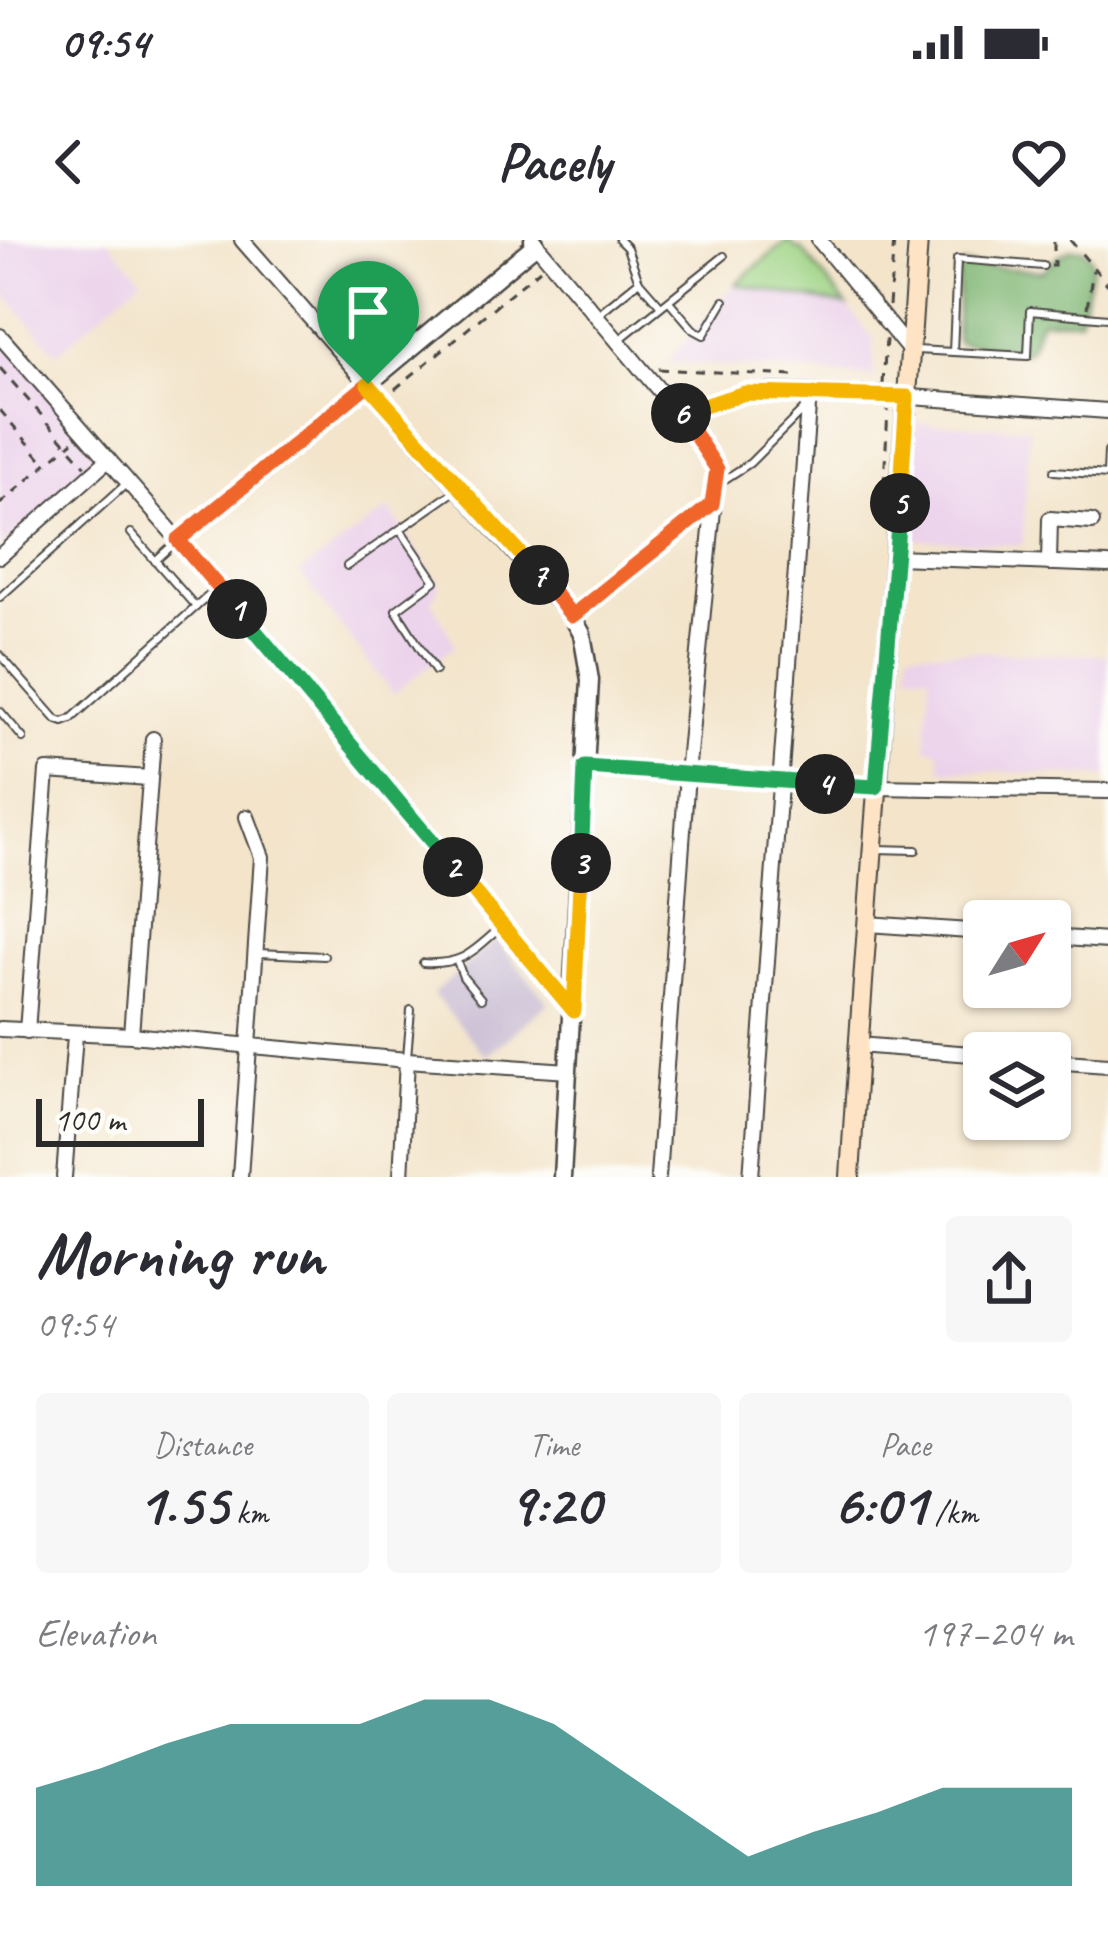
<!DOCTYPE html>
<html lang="en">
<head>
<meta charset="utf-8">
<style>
	:root { --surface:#fff; --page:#f7f7f7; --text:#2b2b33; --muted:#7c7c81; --accent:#0f766e }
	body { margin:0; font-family:Caveat,sans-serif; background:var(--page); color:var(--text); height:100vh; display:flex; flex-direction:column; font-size:45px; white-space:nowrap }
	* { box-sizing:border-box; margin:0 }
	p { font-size:39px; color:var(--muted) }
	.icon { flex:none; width:66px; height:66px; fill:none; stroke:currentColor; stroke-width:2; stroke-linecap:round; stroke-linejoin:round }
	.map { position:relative; height:937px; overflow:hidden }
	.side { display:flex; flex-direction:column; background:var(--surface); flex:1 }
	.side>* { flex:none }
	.needle { width:78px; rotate:53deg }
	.tools { position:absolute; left:963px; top:660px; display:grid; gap:24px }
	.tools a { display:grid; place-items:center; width:108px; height:108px; border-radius:12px; background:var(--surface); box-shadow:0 3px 9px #0004; font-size:60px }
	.scale { position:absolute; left:36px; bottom:30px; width:168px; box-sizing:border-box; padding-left:12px; border:6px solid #2b2b2b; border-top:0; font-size:33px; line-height:42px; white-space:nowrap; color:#2b2b2b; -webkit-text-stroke:9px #fdfcf7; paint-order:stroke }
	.pin { position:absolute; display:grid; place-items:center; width:102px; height:102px; color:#fff; margin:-123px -51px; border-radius:50% 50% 50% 0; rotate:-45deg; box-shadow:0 0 12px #0007 }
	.pin .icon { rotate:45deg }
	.km { position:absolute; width:60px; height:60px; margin:-30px; border-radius:50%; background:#222; color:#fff; font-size:33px; line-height:60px; text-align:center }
	.round { display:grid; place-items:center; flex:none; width:126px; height:126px; border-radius:12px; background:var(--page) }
	.overview { display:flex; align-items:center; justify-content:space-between; height:204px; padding:0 36px }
	h1 { font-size:66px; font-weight:700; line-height:90px }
	.metrics { display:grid; grid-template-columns:repeat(3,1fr); gap:18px; height:204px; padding:12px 36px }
	.metrics div { display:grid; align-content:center; border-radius:12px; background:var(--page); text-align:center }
	.metrics b { font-size:60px; font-weight:700 }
	.metrics small { font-size:33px; font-weight:400 }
	.metrics p { font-size:33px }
	.chart { height:336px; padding:24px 36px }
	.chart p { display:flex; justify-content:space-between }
	.chart svg { width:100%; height:216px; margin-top:12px; fill:var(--accent); opacity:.7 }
	.status { display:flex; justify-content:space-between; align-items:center; height:84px; padding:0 60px; background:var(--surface); direction:ltr }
	.status svg { height:33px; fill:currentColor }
	header { display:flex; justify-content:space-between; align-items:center; height:156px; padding:0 36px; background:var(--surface); font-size:54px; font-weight:700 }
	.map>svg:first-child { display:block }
</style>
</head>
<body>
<div class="status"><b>09:54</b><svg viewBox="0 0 49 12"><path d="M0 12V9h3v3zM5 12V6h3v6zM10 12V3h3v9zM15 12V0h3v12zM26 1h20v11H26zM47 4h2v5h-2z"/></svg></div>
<header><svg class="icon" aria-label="back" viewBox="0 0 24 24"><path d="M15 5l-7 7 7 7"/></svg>Pacely<svg class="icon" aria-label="heart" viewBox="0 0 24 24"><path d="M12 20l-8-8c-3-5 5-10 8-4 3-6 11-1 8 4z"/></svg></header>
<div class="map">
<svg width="1108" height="937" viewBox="0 0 1108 937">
	<rect width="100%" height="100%" fill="#fdfcf7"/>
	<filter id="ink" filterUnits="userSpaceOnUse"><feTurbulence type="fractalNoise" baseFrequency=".00833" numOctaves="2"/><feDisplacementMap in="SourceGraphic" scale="24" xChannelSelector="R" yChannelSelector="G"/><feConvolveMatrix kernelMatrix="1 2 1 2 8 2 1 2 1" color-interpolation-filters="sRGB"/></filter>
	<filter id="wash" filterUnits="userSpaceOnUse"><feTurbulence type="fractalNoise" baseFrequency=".004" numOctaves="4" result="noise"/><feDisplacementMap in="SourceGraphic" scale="48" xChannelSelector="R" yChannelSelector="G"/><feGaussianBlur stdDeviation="2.7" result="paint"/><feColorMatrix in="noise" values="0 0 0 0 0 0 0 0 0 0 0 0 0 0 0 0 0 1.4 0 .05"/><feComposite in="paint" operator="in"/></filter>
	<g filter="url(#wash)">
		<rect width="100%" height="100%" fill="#f3e4ca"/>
		<g fill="#ebd1eb">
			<polygon points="0,0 108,0 142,38 57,113 0,49"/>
			<polygon points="736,44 847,66 874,100 874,137 667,122"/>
			<polygon points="0,96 108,220 0,308"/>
			<polygon points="916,183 1029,188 1023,305 911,299"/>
			<polygon points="389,269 440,345 432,360 455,406 393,454 300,333"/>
			<polygon points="909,410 1108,415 1108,537 941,529 939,510 926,508 930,434 908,431"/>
		</g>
		<polygon fill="#cbbfd5" points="496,700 549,763 486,816 433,754"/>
		<polygon fill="#9ed384" stroke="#647f58" stroke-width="3" points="788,0 798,10 801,8 847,66 736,44"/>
		<path fill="#7eb572" stroke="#54704e" stroke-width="3" d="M1071,9h12l8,8 2,8 -14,55h-38c-9,10 -4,22 -15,32l-68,-10 -2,-3 3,-67 4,-7 80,6 15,-15z"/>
	</g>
	<g filter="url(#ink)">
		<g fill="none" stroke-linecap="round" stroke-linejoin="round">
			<defs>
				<g id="service">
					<polyline points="639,41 660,65"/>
					<polyline points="669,61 693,89 704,95 724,61"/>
					<polyline points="598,74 639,41 627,8 619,0"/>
					<polyline points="619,100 724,16"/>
					<polyline points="916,110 1028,116 1030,71 1108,78"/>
					<polyline points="953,112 957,19 1043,26"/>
					<polyline points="1054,231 1108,235"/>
					<polyline points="1107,235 1108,212"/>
					<polyline points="716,245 750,223 805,168"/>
					<polyline points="400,289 435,341 396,370 435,431"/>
					<polyline points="131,293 196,367"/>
					<polyline points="155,321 176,302"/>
					<polyline points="347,326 458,249"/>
					<polyline points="0,357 125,245"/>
					<polyline points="574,374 709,267"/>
					<polyline points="0,415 57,480 63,482 71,479 216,349"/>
					<polyline points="0,471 23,498"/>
					<polyline points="876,609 916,610"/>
					<polyline points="259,713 324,716"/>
					<polyline points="457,721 463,737 481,759"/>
					<path d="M423,723c40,2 48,-10 77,-35"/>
					<polyline points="407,817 411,770"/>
				</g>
				<g id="minor">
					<polyline points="819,0 910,111"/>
					<polyline points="536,4 679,174 717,229 687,534 658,937"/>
					<polyline points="0,96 219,346 573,771"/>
					<polyline points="679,174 745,153 769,151 883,155 1108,171"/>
					<polyline points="179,300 368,144 242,0"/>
					<polyline points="0,316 108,220"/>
					<polyline points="896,317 1108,325"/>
					<polyline points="1049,323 1050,279 1092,282"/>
					<polyline points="585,527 876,547 1108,551"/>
					<polyline points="867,684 984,692"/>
					<polyline points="1050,697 1108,701"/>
					<polyline points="0,789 131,795 407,820 569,831"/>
					<polyline points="27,791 47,531 149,538"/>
					<polyline points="131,795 153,499"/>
					<polyline points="858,805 984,815"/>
					<polyline points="1050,821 1108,825"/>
					<polyline points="64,937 75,795"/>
					<polyline points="240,937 262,617 247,577"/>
					<polyline points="401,937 407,820"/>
					<polyline points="751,937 809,153"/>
				</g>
				<polyline id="tertiary" points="533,0 536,4 368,144 572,376 582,394 590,440 562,937"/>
				<path id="secondary" d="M850,937c19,-313 47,-624 68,-937"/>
			</defs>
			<use href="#service" stroke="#494743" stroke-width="10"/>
			<use href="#minor" stroke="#494743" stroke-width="18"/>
			<use href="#tertiary" stroke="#494743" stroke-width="21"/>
			<use href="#secondary" stroke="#494743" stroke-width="22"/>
			<g stroke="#494743" stroke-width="3" stroke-dasharray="9 9" stroke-linecap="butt">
				<polyline points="1070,0 1108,45"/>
				<polyline points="1051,26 1054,26 1054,0"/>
				<polyline points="889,66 894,0"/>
				<polyline points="1087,68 1093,30"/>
				<polyline points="0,128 86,226"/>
				<polyline points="658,129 794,136 794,139"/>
				<polyline points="883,144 886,99"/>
				<polyline points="395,149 540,29"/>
				<polyline points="0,170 46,224"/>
				<polyline points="0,264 73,201"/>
				<polyline points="882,280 888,170"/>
			</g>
			<use href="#service" stroke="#fff" stroke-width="6"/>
			<use href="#minor" stroke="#fff" stroke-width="14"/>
			<use href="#tertiary" stroke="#fff" stroke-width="16"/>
			<use href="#secondary" stroke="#fee4c5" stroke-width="18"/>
		</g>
	</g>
	<g fill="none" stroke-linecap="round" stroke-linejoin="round" filter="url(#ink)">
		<defs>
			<polyline id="split-1" points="237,369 178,300 368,144"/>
			<polyline id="split-2" points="237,369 453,627"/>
			<polyline id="split-3" points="453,627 574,771 581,623"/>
			<polyline id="split-4" points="581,623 585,527 825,544"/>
			<polyline id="split-5" points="825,544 876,547 900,263"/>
			<polyline id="split-6" points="681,173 745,153 907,157 900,263"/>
			<polyline id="split-7" points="539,335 572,376 712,264 717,229 681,173"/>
			<polyline id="split-8" points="368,144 539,335"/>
		</defs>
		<use href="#split-1" stroke="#fff" stroke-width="24"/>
		<use href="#split-2" stroke="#fff" stroke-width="24"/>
		<use href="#split-3" stroke="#fff" stroke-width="24"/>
		<use href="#split-4" stroke="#fff" stroke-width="24"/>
		<use href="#split-5" stroke="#fff" stroke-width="24"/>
		<use href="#split-6" stroke="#fff" stroke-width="24"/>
		<use href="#split-7" stroke="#fff" stroke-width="24"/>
		<use href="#split-8" stroke="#fff" stroke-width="24"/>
		<use href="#split-1" stroke="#f0652b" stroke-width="15"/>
		<use href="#split-2" stroke="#22a559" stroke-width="15"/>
		<use href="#split-3" stroke="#f5b400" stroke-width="15"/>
		<use href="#split-4" stroke="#22a559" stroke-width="15"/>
		<use href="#split-5" stroke="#22a559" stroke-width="15"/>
		<use href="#split-6" stroke="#f5b400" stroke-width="15"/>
		<use href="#split-7" stroke="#f0652b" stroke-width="15"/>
		<use href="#split-8" stroke="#f5b400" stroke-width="15"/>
	</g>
</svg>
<div class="tools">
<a><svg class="needle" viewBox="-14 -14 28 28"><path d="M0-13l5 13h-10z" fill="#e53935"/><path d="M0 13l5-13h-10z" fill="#7c7c81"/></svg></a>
<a><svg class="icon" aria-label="layers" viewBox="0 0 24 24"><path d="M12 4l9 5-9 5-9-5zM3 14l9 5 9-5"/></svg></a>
</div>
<div class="scale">100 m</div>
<div class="pin" style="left:368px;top:144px;background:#1e9e55"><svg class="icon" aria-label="arrive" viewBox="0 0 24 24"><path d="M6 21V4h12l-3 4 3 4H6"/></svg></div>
<b class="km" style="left:237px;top:369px">1</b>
<b class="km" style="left:453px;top:627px">2</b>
<b class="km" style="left:581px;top:623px">3</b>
<b class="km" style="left:825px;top:544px">4</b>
<b class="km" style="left:900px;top:263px">5</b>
<b class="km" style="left:681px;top:173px">6</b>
<b class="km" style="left:539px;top:335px">7</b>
</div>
<section class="side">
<div class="overview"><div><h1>Morning run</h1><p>09:54</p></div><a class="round"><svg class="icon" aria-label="share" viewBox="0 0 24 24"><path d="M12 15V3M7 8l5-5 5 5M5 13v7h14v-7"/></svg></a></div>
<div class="metrics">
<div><p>Distance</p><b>1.55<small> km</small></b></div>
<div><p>Time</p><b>9:20</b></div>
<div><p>Pace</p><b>6:01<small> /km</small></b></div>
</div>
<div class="chart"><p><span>Elevation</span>197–204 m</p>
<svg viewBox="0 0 160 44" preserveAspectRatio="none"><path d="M0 44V24L10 20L20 15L30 11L40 11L50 11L60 6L70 6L80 11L90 20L100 29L110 38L120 33L130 29L140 24L150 24L160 24V44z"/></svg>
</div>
</section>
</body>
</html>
